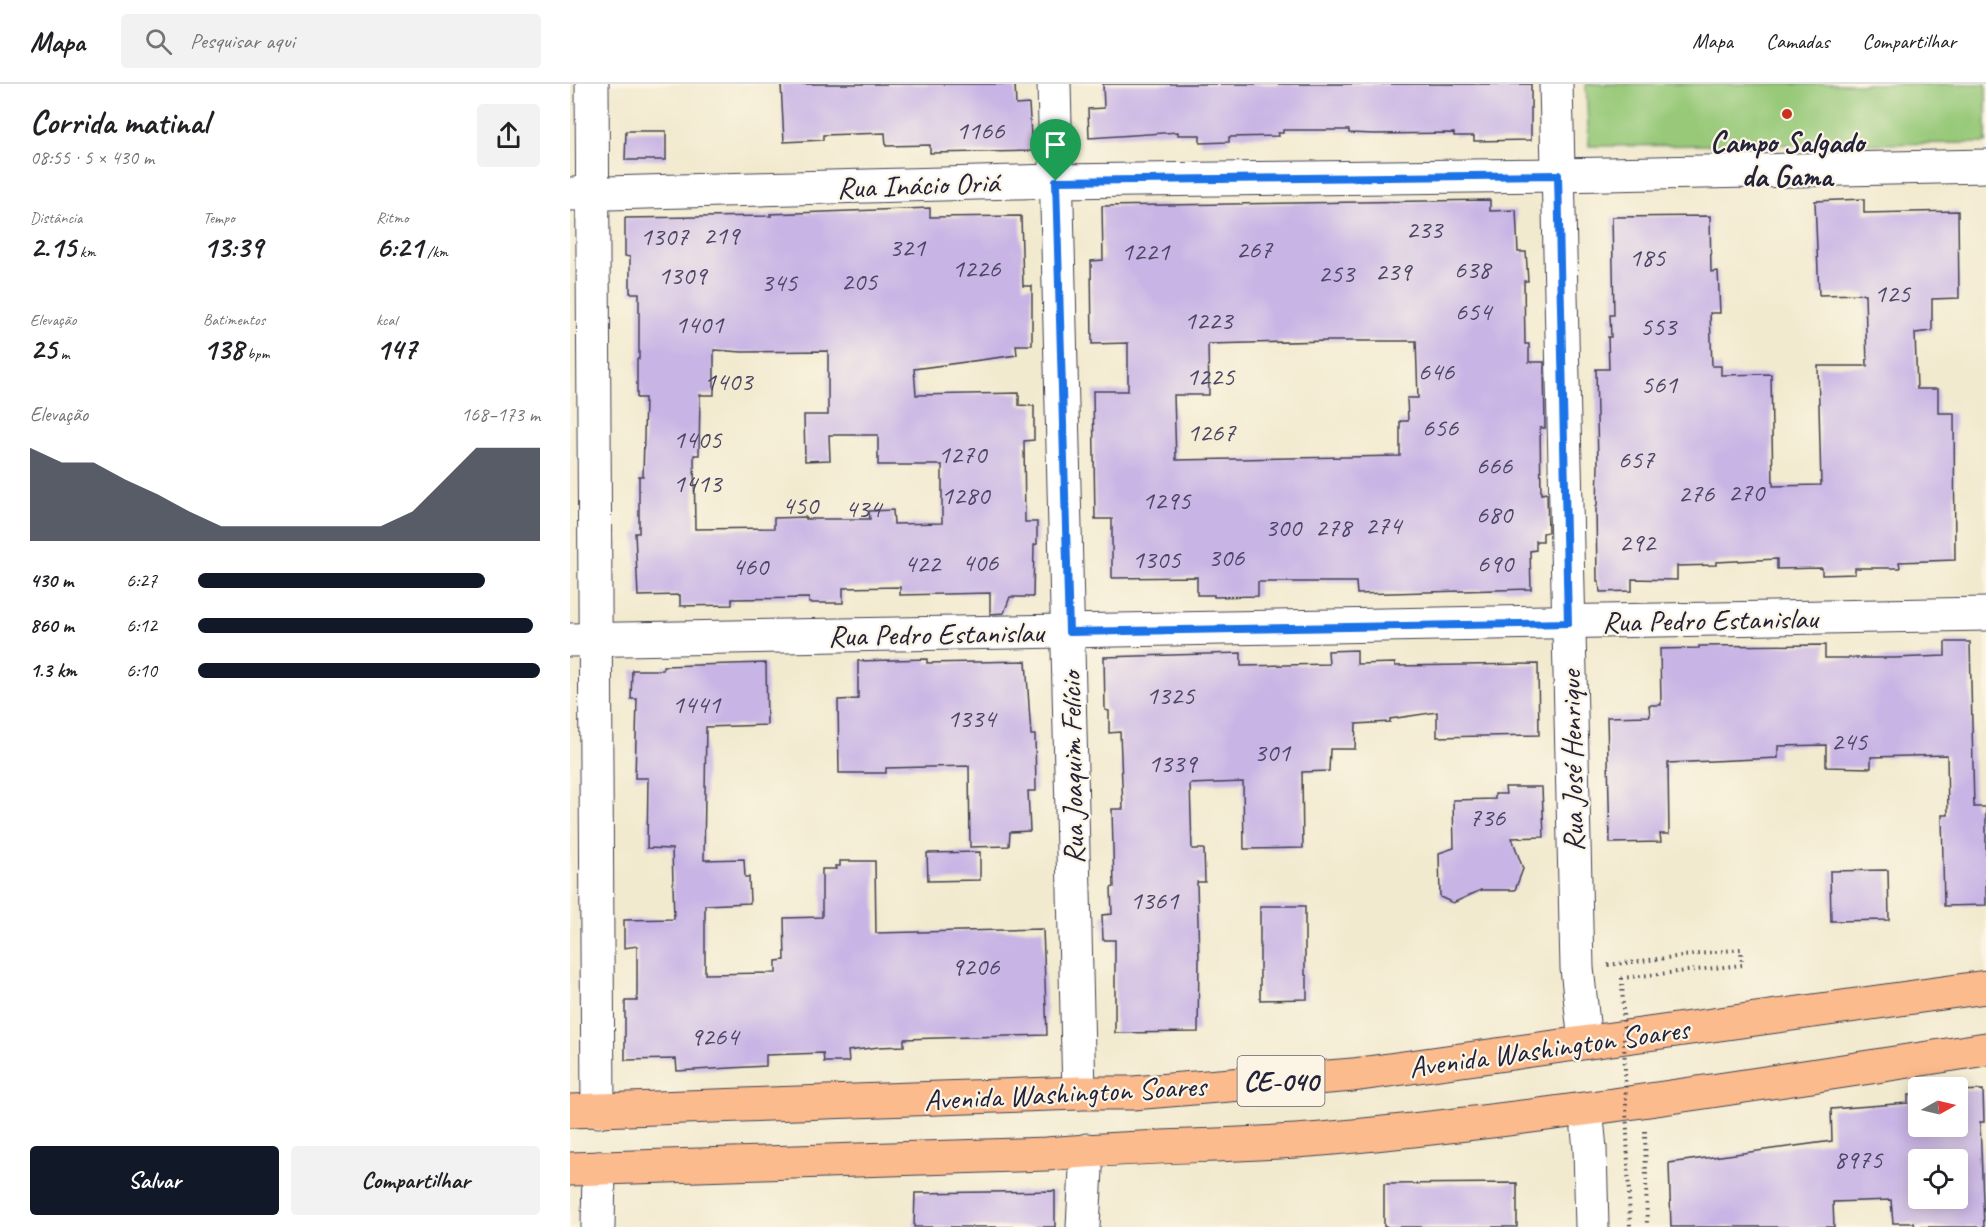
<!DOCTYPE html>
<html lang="pt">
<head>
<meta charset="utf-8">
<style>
	:root { --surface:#fff; --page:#f2f2f2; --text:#202124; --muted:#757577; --line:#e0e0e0; --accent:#111827 }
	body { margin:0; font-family:Caveat,sans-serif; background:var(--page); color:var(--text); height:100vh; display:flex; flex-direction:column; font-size:22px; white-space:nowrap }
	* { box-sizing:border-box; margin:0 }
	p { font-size:20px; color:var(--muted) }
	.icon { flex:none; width:33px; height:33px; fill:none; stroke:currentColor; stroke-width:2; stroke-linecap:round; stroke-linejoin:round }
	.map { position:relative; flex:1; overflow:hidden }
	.drawer { display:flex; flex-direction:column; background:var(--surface); width:570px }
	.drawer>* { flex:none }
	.needle { width:39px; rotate:82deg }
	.tools { position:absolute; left:1338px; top:993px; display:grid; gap:12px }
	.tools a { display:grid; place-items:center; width:60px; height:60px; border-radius:6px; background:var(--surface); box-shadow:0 3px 15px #0003; font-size:30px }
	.pin { position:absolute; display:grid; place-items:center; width:51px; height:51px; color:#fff; margin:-62px -26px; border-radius:50% 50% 50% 0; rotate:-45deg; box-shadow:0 0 6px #0007 }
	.pin .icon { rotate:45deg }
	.round { display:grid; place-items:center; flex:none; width:63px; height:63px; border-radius:6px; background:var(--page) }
	.summary { display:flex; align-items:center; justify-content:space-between; height:102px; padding:0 30px }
	h1 { font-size:33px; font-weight:800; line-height:45px }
	.figures { display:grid; grid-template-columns:repeat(3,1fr); gap:9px; height:102px; padding:6px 30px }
	.figures div { display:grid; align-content:center }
	.figures b { font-size:30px; font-weight:800 }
	.figures small { font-size:16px; font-weight:400 }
	.figures p { font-size:16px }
	.chart { height:168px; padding:12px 30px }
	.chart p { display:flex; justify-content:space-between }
	.chart svg { width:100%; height:108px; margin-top:6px; fill:var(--accent); opacity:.7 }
	.primary-button { display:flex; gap:12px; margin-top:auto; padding:12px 30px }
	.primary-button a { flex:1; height:69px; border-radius:6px; background:var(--accent); color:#fff; font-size:24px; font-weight:800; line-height:69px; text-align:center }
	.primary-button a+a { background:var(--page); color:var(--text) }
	ul { padding:0 30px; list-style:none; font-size:20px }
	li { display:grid; grid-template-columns:96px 72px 1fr; align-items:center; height:45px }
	li i { height:15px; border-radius:8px; background:var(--accent) }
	header { display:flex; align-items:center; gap:36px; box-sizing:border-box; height:84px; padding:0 30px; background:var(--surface); border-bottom:2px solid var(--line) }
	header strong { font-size:28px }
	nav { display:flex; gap:33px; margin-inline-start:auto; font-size:21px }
	.search { width:420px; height:54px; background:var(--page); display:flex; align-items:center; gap:15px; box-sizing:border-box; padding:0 21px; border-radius:6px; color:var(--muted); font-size:22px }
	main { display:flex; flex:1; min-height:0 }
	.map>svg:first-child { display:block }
</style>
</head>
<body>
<header>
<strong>Mapa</strong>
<div class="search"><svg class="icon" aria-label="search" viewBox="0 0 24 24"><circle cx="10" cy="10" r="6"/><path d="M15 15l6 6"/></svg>Pesquisar aqui</div>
<nav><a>Mapa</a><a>Camadas</a><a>Compartilhar</a></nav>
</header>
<main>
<section class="drawer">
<div class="summary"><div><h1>Corrida matinal</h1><p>08:55 · 5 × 430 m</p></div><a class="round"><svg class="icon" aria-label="share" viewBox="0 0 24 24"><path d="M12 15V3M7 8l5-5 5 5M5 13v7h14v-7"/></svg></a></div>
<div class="figures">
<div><p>Distância</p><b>2.15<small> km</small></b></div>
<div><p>Tempo</p><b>13:39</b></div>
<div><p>Ritmo</p><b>6:21<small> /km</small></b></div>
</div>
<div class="figures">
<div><p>Elevação</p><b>25<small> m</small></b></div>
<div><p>Batimentos</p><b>138<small> bpm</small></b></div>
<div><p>kcal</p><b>147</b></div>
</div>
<div class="chart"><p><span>Elevação</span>168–173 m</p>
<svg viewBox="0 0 160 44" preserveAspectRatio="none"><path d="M0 44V6L10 12L20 12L30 19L40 25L50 32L60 38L70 38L80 38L90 38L100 38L110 38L120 32L130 19L140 6L150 6L160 6V44z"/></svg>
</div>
<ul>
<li><b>430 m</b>6:27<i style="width:84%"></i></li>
<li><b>860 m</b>6:12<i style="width:98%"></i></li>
<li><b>1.3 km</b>6:10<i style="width:100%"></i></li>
</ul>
<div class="primary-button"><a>Salvar</a><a>Compartilhar</a></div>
</section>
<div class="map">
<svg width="1416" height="1143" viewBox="0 0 1416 1143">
	<rect width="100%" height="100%" fill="#fcf5e5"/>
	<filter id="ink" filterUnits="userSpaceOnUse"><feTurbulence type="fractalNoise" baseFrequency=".0167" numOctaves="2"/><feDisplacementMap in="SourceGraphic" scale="12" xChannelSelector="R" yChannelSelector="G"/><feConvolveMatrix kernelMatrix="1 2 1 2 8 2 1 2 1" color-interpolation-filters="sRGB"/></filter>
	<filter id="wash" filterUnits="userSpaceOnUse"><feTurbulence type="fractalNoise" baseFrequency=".008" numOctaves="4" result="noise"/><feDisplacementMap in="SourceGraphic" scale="24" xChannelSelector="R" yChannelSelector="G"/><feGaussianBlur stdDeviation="1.35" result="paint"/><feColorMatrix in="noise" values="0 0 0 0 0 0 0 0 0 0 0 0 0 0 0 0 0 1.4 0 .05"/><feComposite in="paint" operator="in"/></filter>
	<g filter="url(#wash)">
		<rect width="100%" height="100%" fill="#f2eacf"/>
		<polygon fill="#98c979" stroke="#5d765a" stroke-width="1.5" points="1016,0 1416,0 1416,59 1019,62"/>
		<g id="blocks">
			<g fill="#c8b4e5" fill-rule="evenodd">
				<polygon points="211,0 445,0 446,21 459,20 462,67 360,69 360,61 316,62 315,49 253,51 253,56 214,58"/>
				<polygon points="533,0 961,0 961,56 904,57 904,52 884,52 884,49 805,50 779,49 779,46 713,46 713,49 708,49 709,52 659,53 659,58 630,59 630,51 608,51 608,48 519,54 518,25 534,24"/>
				<polygon points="56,47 96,47 96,76 55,76"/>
				<polygon points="1294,115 1294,129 1388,127 1389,214 1362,215 1362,247 1345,249 1347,305 1368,305 1368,329 1384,329 1385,476 1329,478 1330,484 1285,484 1285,490 1252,491 1252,484 1207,485 1207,475 1146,478 1146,481 1107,482 1107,496 1062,495 1062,507 1030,508 1029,497 1027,497 1026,422 1027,422 1028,381 1026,285 1039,285 1038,253 1041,253 1040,231 1044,231 1042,133 1140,132 1141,188 1148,187 1150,229 1140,229 1142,282 1151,282 1151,291 1201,290 1203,402 1251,401 1248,282 1297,282 1295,210 1249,211 1245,117"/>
				<path d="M920,116v11l26,-1 2,42h8l2,29h-4l1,63h4v18h15l1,66h-5l1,66 6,-1 1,39 -5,1v8h-7v9l-6,1 1,38 -174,5 -1,-12h-98v14l-44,1v-2h-17v-18l-85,1v-59h-17l-2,-128h35v-48l-36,1 -1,-83 12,-1 -1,-54zM758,257h88l2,57h-11l1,23h-8v35l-224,4 -2,-65h35l-1,-51z"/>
				<path d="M360,124v9l91,-1 2,70h9v59h-16l1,10 -103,14 2,26 103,-2v12l15,1v34l-10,1 1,81h12v22l-3,1 -1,52h-23l-6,16 -14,1v-21l-90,2v-8l-57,1v15h-34v-5l-77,1v6l-52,1v-11l-42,1 -3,-63h4v-57h4l2,-78h-8v-39h2v-66h-9v-36l-5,-1v-38l146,-2 -1,-2zM144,266l28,2 86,-1v64h-24l1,46 25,-1 -1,-25h49v30h64v58l-48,1 -1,-14 -24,1 1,8h-64v-2l-32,1v10l-79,1 -1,-74h5l1,-60h14z"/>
				<polygon points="1375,558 1400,558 1404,723 1416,723 1416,821 1374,822 1372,731 1378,731 1377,671 1301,673 1301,684 1256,683 1256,661 1208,662 1208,674 1098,679 1099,750 1090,750 1091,758 1040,759 1037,633 1080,632 1079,621 1091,621 1090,565 1129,564 1129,562 1255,561 1255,574 1324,574 1375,572"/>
				<polygon points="787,566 787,580 825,579 825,582 968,580 969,651 867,653 867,628 820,635 820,638 786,640 785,665 760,665 759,687 732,688 733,764 674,765 673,698 620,700 622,765 634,765 635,798 627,798 629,876 628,948 545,949 545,856 533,856 532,831 542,830 541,804 544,803 542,725 553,725 550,648 539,649 539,627 535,626 534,573 671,569 671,582 759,580 758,567"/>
				<polygon points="357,575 357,579 456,577 461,651 465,651 466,707 458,707 460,747 440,748 439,762 400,763 399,682 316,684 316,689 269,689 268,616 288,615 288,577"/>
				<polygon points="196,579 197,641 136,643 134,776 174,775 175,793 179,793 180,819 135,821 135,890 206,889 206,877 215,876 214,834 252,833 252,785 266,785 265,782 270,782 270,777 305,777 306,849 473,845 477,951 334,955 334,962 309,963 278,967 279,978 254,978 253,969 196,971 196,982 107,987 106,975 55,976 55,917 67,917 67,862 54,864 54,836 104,835 102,765 77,764 78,694 65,694 67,615 61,615 62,586 93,586 93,582"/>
				<polygon points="935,703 972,703 974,753 942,754 953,785 945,806 911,806 883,819 870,813 869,769 884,764 883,716 925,715 925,710 936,710"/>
				<polygon points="410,768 410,796 358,797 357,769"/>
				<polygon points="1318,786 1319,836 1261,837 1260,787"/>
				<polygon points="690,822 735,822 735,891 737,892 737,915 690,916"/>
				<path d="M1413,1006l1,32h-4l4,105h-69l-1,-4h-21l-2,-23 -58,2 1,25h-163l-2,-64 163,-22 -1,-32 77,-6v-8h10v31h40v-35zM1348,1076h40v38h-40z"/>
				<polygon points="947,1099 947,1143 814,1143 814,1100"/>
				<polygon points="485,1107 485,1143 344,1143 345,1109"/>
			</g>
		</g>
	</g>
	<g filter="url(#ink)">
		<use href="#blocks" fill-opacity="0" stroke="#414051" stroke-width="1.5"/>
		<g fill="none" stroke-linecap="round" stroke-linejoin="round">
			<defs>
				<g id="minor">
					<polyline points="22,0 28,1027"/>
					<polyline points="484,0 509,1009"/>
					<polyline points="986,0 1007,884 1015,958"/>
					<polyline points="0,110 486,97 988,91 1416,82"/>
					<polyline points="0,556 1416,530"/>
					<polyline points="1016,1025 1020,1065 1022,1143"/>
					<polyline points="28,1143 29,1084"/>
					<polyline points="513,1143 517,1066"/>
				</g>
				<g id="highway">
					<polyline points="0,1027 509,1009 563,1009 783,991 1416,903"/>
					<path d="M0,1085l477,-15c91,-9 183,-7 275,-15 223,-20 443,-56 664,-90"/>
				</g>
			</defs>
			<use href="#minor" stroke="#414051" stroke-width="35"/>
			<use href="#highway" stroke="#414051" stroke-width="35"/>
			<g stroke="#414051" stroke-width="4" stroke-dasharray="1.5 4.5" stroke-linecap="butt">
				<polyline points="1038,881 1171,865 1172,881 1052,894"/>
				<polyline points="1075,1047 1077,1143"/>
			</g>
			<use href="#minor" stroke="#fff" stroke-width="33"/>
			<use href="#highway" stroke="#fbbb8d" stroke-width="33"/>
			<polyline stroke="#414051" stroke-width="4" stroke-dasharray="1.5 4.5" stroke-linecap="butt" points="1052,894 1060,1143"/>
		</g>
	</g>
	<g fill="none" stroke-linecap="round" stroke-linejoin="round" filter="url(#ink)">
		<defs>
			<polygon id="route" points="988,91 998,539 499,548 486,97"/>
		</defs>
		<use href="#route" stroke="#fff" stroke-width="12"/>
		<use href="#route" stroke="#1a73e8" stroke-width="8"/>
	</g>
	<circle fill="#c8321e" stroke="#fcf5e5" stroke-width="2" cx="1217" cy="30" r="6"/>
	<g text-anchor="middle" stroke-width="4.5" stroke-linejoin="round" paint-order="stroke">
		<g font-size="27" fill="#4c4666">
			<text x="410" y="55">1166</text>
			<text x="854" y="154">233</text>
			<text x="151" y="160">219</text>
			<text x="94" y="161">1307</text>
			<text x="337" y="172">321</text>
			<text x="684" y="174">267</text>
			<text x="575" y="176">1221</text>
			<text x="1077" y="182">185</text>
			<text x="406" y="193">1226</text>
			<text x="902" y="194">638</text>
			<text x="823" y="196">239</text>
			<text x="766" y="198">253</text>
			<text x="112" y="200">1309</text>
			<text x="289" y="206">205</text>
			<text x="209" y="207">345</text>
			<text x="1322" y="218">125</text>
			<text x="903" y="236">654</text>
			<text x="638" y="245">1223</text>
			<text x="129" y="249">1401</text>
			<text x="1088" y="251">553</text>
			<text x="866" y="296">646</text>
			<text x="640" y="301">1225</text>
			<text x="158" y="306">1403</text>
			<text x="1089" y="309">561</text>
			<text x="870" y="352">656</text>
			<text x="641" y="357">1267</text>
			<text x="127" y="364">1405</text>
			<text x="392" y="379">1270</text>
			<text x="1066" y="384">657</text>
			<text x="924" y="390">666</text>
			<text x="127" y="408">1413</text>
			<text x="1176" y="417">270</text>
			<text x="1126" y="418">276</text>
			<text x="395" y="420">1280</text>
			<text x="596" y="425">1295</text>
			<text x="230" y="430">450</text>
			<text x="293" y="433">434</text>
			<text x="924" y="439">680</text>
			<text x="813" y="450">274</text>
			<text x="713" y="452">300</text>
			<text x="763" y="452">278</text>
			<text x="1067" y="467">292</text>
			<text x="656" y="482">306</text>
			<text x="586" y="484">1305</text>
			<text x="410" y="487">406</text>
			<text x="352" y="488">422</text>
			<text x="925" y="488">690</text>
			<text x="180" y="491">460</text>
			<text x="600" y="620">1325</text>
			<text x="126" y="629">1441</text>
			<text x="401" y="643">1334</text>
			<text x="1279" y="666">245</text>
			<text x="702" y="677">301</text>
			<text x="602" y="688">1339</text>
			<text x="917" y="742">736</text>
			<text x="584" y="825">1361</text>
			<text x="405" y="891">9206</text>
			<text x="144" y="961">9264</text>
			<text x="1288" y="1084">8975</text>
		</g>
		<rect fill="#fcf5e5" stroke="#63616e" stroke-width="1.5" x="667.5" y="972" width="87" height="50" rx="4.5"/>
		<g font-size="28" font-weight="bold" fill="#22223b">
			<text x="711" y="1007">CE-040</text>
		</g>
		<g font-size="30" font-weight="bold" fill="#22223b" stroke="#fcf5e5">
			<text x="1217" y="68">Campo Salgado<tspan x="1217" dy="34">da Gama</tspan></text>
		</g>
		<g font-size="30" fill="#22223b" stroke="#fcf5e5">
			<text transform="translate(348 101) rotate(-2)" y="10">Rua Inácio Oriá</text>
			<text transform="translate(1140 536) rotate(-1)" y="10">Rua Pedro Estanislau</text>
			<text transform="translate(366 550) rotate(-1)" y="10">Rua Pedro Estanislau</text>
			<text transform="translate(1002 677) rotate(-91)" y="10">Rua José Henrique</text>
			<text transform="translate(502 684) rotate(-91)" y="10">Rua Joaquim Felício</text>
			<text transform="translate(979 964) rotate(-8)" y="10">Avenida Washington Soares</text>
			<text transform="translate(495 1009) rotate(-3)" y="10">Avenida Washington Soares</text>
		</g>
	</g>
</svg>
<div class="tools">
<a><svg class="needle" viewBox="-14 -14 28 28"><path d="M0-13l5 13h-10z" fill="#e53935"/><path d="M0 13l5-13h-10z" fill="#757577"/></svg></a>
<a><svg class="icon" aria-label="locate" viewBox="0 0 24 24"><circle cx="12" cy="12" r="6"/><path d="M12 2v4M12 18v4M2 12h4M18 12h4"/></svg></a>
</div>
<div class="pin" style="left:486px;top:97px;background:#1e9e55"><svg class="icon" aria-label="arrive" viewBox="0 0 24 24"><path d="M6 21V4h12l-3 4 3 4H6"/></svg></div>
</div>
</main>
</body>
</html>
